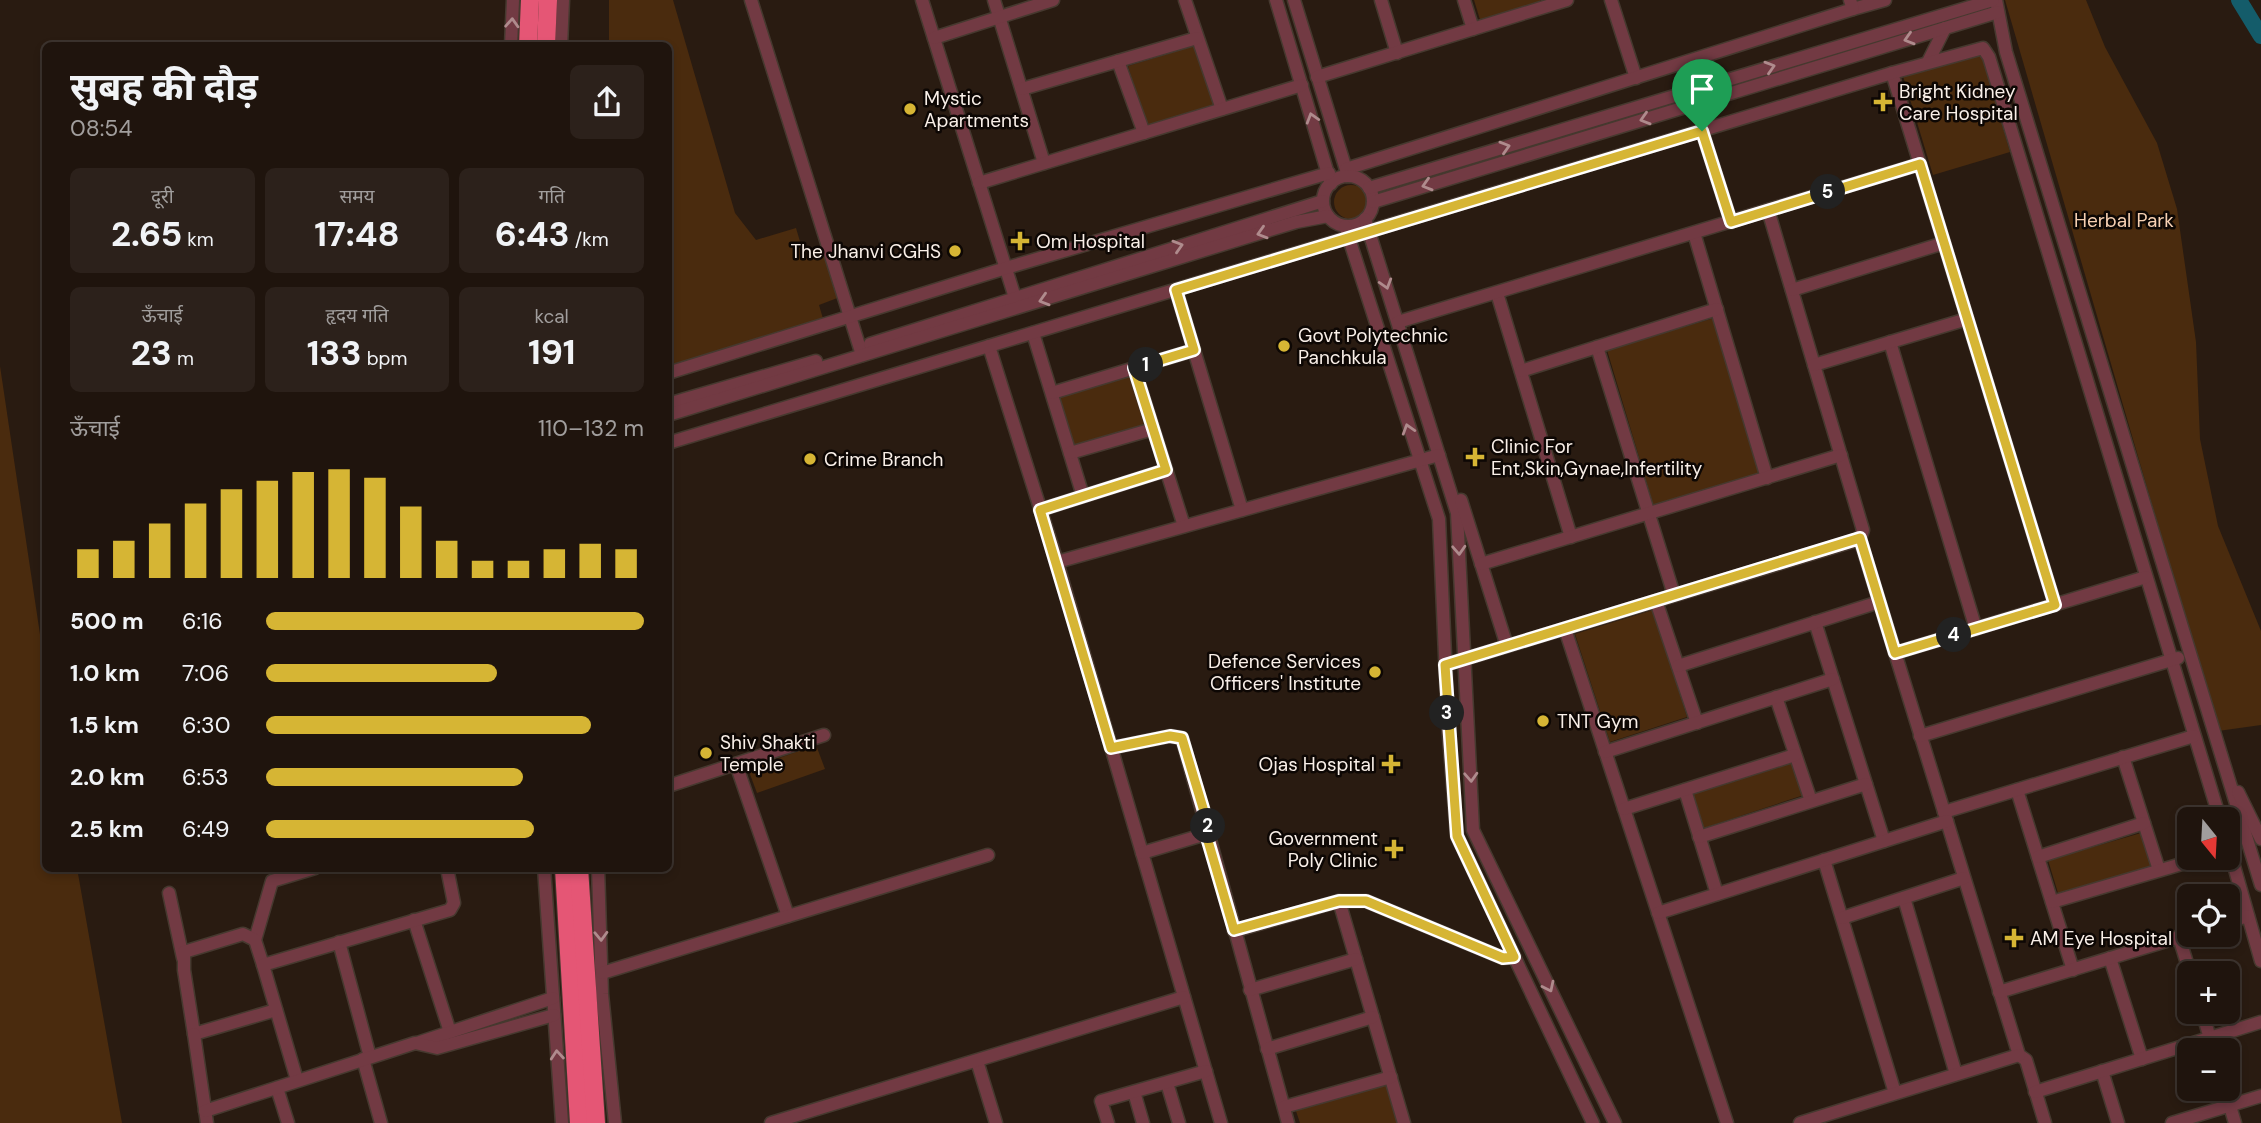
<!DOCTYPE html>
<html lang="hi">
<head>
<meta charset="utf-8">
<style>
	:root { --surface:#1f140d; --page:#2c211b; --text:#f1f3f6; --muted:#a19e9d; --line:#3c332e; --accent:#d6b534 }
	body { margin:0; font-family:"DM Sans","Noto Sans Devanagari",sans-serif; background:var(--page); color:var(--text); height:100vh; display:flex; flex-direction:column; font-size:26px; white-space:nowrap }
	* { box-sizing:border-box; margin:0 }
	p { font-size:23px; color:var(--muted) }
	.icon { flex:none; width:38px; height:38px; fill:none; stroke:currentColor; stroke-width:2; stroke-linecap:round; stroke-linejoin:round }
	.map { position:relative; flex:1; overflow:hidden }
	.drawer { position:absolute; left:42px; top:42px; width:630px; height:830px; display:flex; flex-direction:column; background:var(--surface); border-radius:10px; box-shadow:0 4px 10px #0003,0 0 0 2px var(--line) }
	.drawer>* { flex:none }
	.needle { width:46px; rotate:162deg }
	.buttons { position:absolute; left:2177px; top:807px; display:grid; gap:14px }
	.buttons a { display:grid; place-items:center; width:63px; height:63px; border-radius:10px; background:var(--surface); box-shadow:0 4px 10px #0003,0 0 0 2px var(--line); font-size:35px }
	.pin { position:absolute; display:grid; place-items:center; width:60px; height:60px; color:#fff; margin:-72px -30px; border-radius:50% 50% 50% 0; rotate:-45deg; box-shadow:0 0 7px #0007 }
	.pin .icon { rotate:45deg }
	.km { position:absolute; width:35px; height:35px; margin:-18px; border-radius:50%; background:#222; color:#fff; font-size:19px; line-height:35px; text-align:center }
	.round { display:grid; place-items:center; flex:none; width:74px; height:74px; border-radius:10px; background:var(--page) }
	.overview { display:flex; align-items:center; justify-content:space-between; height:119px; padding:0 28px }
	h1 { font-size:38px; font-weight:700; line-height:52px }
	.metrics { display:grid; grid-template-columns:repeat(3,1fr); gap:10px; height:119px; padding:7px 28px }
	.metrics div { display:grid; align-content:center; border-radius:10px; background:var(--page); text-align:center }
	.metrics b { font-size:35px; font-weight:700 }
	.metrics small { font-size:19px; font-weight:400 }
	.metrics p { font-size:19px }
	.chart { height:196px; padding:14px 28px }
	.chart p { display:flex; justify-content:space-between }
	.chart svg { width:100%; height:126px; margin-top:7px; stroke:var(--accent); stroke-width:6 }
	ul { padding:0 28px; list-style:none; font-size:23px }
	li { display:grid; grid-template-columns:112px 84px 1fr; align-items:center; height:52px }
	li i { height:18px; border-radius:9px; background:var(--accent) }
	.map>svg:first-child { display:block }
</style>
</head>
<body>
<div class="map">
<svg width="2261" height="1123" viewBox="0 0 2261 1123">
	<rect width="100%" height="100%" fill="#291b11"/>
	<g fill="#4a2b0e">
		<polygon points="609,0 673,0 735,213 756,240 796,228 804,255 825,249 840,297 819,305 824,322 669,370 668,46 609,45"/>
		<polygon points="1474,0 1540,0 1541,4 1481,23"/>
		<polygon points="2005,0 2086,0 2105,47 2157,143 2177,209 2196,342 2200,439 2218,526 2261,631 2261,725 2218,731"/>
		<polygon points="1197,45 1216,108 1147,129 1128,66"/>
		<polygon points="1981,53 2010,152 1933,175 1903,76"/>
		<circle cx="1351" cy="202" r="17"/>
		<polygon points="1714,318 1761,475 1654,507 1607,350"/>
		<polygon points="0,366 45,668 46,868 77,868 122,1123 0,1123"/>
		<polygon points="1132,372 1148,424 1075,447 1059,395"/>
		<polygon points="1653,610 1687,717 1610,742 1575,634"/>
		<polygon points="816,745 825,769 757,793 748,769"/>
		<polygon points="1793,760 1804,795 1704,828 1693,793"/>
		<polygon points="2141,833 2151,867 2058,893 2048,860"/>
		<polygon points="1389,1080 1398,1123 1300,1123 1295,1108"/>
	</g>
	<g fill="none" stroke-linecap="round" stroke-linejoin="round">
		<polyline stroke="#145c6a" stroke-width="16" points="2239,0 2261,36"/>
		<defs>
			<g id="minor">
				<polyline points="751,0 862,355"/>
				<polyline points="922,0 1017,304"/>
				<polyline points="994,0 1044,163"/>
				<polyline points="1185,0 1222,109"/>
				<polyline points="1276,0 1331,184"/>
				<polyline points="1294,0 1348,176"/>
				<polyline points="1381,0 1397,53"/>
				<polyline points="1464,0 1473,29"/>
				<polyline points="1611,0 1636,78"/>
				<polyline points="1996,0 2006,52 2261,885"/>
				<polyline points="1853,9 1885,0"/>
				<polyline points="934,38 1053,0"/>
				<polyline points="511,46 513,0"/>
				<polyline points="561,46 563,0"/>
				<polyline points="1118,61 1144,133"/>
				<polyline points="1928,62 1945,28"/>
				<polyline points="1892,73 2055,605"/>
				<polyline points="1317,77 1567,0"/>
				<polyline points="1022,89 1197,38"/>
				<polyline points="1702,131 1731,222"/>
				<polyline points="1346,169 1853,9 1850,0"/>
				<circle cx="1348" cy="201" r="25"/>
				<polyline points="979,183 1302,85"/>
				<polyline points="1369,188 1993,0"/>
				<polyline points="1373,202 1998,12"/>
				<polyline points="1768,210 1863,530 1860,539 2019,1055 2026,1060 2045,1123"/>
				<polyline points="1365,219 1457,513 1473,830 1615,1123"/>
				<polyline points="1345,226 1439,519 1448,724 1457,836 1593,1123"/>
				<polyline points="1694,233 1767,478"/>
				<polyline points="1176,290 1242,510"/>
				<polyline points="1792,290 1944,243"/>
				<polyline points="1497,293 1571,537"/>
				<polyline points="1398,322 1920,164"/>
				<polyline points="1033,333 1083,496"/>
				<polyline points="1890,342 1976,629"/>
				<polyline points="870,344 1323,201"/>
				<polyline points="989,346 1057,562 1221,1123"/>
				<polyline points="1597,347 1674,595"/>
				<polyline points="1814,365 1967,319"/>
				<polyline points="1134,368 1184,526"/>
				<polyline points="1521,371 1717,309"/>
				<polyline points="668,373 1006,268 1329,173"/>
				<polyline points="1052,393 1194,350"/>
				<polyline points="668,404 816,361"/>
				<polyline points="668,415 1296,222 1328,216"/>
				<polyline points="668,443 1892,73 1983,48 1989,57 2220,819"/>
				<polyline points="1070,453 1153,429"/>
				<polyline points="1461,500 1507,646"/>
				<polyline points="1040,510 1166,470"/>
				<polyline points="1057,562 1439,455"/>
				<polyline points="1481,564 1841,455"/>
				<polyline points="1656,601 1697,723"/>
				<polyline points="1815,622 1884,841"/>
				<polyline points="1565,629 1727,1123"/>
				<polyline points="1895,653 2146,577"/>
				<polyline points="1445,665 1860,539"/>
				<polyline points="1678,666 1879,602"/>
				<polyline points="1776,697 1811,801"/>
				<polyline points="1920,736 2178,658"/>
				<polyline points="1111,748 1170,736 1182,738 1288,1123"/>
				<polyline points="1605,752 1833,679"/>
				<polyline points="2123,757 2159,870"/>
				<polyline points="736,764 788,916"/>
				<polyline points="668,786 824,735"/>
				<polyline points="1685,790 1717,894"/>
				<polyline points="2017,790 2073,970"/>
				<polyline points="2238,792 2261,839"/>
				<polyline points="1624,809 1795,755"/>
				<polyline points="1944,812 2194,736"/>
				<polyline points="1699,837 1866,784"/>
				<polyline points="2228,845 2261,961"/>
				<polyline points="1142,853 1206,834"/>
				<polyline points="2038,857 2144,823"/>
				<polyline points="1824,860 1895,1093"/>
				<polyline points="544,868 562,1123"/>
				<polyline points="598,868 602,994 615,1123"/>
				<polyline points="169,893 183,958"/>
				<polyline points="1904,898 1956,1074"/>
				<polyline points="1339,901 1404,1123"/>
				<polyline points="2052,902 2202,858"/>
				<polyline points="1658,913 1947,821"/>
				<polyline points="1842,918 1964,878"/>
				<polyline points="414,920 450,1032"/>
				<polyline points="2228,922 2248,916"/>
				<polyline points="1234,931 1339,901 1366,901 1503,958 1514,957"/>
				<polyline points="2179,937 2190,973"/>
				<polyline points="255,940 272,881 315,868"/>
				<polyline points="339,942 370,1057"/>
				<polyline points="2110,958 2142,1059"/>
				<polyline points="263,965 255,940 243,934 184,952 184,970 194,1034 276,1010"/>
				<polyline points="602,973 988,855"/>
				<polyline points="1250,990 1356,959"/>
				<polyline points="1999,992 2189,934"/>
				<polyline points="2202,1012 2210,1038"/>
				<polyline points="194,1034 207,1123"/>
				<polyline points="417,1043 553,998"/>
				<polyline points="1267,1049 1373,1017"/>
				<polyline points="363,1059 381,1123"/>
				<polyline points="977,1061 996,1123"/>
				<polyline points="2102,1071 2118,1123"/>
				<polyline points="297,1080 263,965 450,910 454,903 447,868"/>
				<polyline points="1167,1083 1179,1123"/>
				<polyline points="277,1088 288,1123"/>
				<polyline points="1134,1092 1143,1123"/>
				<polyline points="2035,1092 2261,1022"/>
				<polyline points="2230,1106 2235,1123"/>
				<polyline points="1284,1107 1391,1077"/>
				<polyline points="205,1111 415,1043 437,1048 554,1015"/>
				<polyline points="771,1123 1184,997"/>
				<polyline points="1108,1123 1101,1101 1206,1071"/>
				<polyline points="1800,1123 2019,1055"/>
				<polyline points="2172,1123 2261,1096"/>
			</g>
			<g id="highway">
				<polyline points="528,46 530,0"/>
				<polyline points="546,46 548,0"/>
				<polyline points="564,868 579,1123"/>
				<polyline points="579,868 596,1123"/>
			</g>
		</defs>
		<use href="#minor" stroke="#46392f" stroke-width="15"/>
		<use href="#highway" stroke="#46392f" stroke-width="20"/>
		<use href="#minor" stroke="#723a43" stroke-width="12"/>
		<use href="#highway" stroke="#e55675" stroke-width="18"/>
	</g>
	<defs><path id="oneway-chevron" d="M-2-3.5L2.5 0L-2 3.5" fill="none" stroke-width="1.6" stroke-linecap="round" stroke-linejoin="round" transform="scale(1.75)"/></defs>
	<g stroke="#af8b8d">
		<use href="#oneway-chevron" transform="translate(512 23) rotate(-87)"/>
		<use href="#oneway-chevron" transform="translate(1909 39) rotate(163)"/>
		<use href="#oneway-chevron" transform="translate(1770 67) rotate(-17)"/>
		<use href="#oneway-chevron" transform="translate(1312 118) rotate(-107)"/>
		<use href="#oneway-chevron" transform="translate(1645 119) rotate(163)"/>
		<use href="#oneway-chevron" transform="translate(1505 147) rotate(-17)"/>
		<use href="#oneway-chevron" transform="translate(1427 185) rotate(163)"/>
		<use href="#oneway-chevron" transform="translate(1262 233) rotate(163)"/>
		<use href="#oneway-chevron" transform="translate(1178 246) rotate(-17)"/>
		<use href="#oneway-chevron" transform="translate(1386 284) rotate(73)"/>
		<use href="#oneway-chevron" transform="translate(1044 300) rotate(163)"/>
		<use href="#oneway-chevron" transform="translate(1408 429) rotate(-107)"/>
		<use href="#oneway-chevron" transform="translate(1459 550) rotate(87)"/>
		<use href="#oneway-chevron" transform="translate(1471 777) rotate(87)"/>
		<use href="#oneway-chevron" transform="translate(601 936) rotate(88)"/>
		<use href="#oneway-chevron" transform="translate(1549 987) rotate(64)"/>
		<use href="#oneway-chevron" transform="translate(557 1055) rotate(-95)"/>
	</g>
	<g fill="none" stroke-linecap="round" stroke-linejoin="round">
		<defs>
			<polygon id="route" points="1702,131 1731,222 1920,164 2055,605 1895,653 1860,538 1445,665 1457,836 1514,957 1503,958 1366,901 1339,901 1234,930 1206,834 1209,828 1182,738 1170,736 1111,748 1040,510 1166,470 1134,368 1194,350 1176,290"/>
		</defs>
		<use href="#route" stroke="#fff" stroke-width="14"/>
		<use href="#route" stroke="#d6b534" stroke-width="9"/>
	</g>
	<g fill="#d6b534" stroke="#0d0704" stroke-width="2.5">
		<path d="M1879.5 91.5h7v7h7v7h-7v7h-7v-7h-7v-7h7z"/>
		<circle cx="910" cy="109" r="7"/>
		<path d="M1016.5 230.5h7v7h7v7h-7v7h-7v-7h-7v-7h7z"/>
		<circle cx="955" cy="251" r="7"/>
		<circle cx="1284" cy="346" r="7"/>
		<path d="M1471.5 446.5h7v7h7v7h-7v7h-7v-7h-7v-7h7z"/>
		<circle cx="810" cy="459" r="7"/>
		<circle cx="1375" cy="672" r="7"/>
		<circle cx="1543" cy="721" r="7"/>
		<circle cx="706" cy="753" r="7"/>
		<path d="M1387.5 753.5h7v7h7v7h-7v7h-7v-7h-7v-7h7z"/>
		<path d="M1390.5 838.5h7v7h7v7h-7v7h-7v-7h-7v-7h7z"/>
		<path d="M2010.5 927.5h7v7h7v7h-7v7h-7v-7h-7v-7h7z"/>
	</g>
	<g text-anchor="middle" stroke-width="5" stroke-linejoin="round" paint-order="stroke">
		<g font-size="19" fill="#f9efe8" stroke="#0d0704" text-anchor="start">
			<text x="1899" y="98">Bright Kidney<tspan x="1899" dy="22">Care Hospital</tspan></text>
			<text x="924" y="105">Mystic<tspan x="924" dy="22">Apartments</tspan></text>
			<text x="1036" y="248">Om Hospital</text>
			<text x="941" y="258" text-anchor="end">The Jhanvi CGHS</text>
			<text x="1298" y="342">Govt Polytechnic<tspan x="1298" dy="22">Panchkula</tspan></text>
			<text x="1491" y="453">Clinic For<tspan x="1491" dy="22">Ent,Skin,Gynae,Infertility</tspan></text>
			<text x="824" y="466">Crime Branch</text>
			<text x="1361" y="668" text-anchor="end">Defence Services<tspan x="1361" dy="22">Officers' Institute</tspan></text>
			<text x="1557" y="728">TNT Gym</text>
			<text x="720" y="749">Shiv Shakti<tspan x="720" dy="22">Temple</tspan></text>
			<text x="1375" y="771" text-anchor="end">Ojas Hospital</text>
			<text x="1378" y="845" text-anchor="end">Government<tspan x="1378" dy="22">Poly Clinic</tspan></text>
			<text x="2030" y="945">AM Eye Hospital</text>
		</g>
		<g font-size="19" fill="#f7d0b2" stroke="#0d0704">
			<text x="2124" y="227">Herbal Park</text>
		</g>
	</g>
</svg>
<div class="buttons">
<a><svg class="needle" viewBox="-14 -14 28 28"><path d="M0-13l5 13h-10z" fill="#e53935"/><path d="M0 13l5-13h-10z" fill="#a19e9d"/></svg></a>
<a><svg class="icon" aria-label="locate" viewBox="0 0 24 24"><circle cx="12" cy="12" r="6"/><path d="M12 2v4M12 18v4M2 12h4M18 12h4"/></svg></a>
<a>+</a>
<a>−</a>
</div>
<div class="pin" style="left:1702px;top:131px;background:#1e9e55"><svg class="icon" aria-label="arrive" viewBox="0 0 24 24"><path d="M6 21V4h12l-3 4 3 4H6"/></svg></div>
<b class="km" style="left:1146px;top:365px">1</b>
<b class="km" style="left:1208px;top:826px">2</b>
<b class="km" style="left:1447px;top:713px">3</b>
<b class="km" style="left:1954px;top:635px">4</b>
<b class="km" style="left:1828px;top:192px">5</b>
<section class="drawer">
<div class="overview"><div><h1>सुबह की दौड़</h1><p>08:54</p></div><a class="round"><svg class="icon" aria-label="share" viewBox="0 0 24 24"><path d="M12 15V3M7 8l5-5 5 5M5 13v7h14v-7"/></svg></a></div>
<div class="metrics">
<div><p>दूरी</p><b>2.65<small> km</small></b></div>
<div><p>समय</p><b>17:48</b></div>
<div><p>गति</p><b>6:43<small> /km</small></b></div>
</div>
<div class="metrics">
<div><p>ऊँचाई</p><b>23<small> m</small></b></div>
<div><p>हृदय गति</p><b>133<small> bpm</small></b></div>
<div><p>kcal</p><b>191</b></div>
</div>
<div class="chart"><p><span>ऊँचाई</span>110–132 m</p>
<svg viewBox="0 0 160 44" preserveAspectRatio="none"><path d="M5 44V34M15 44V31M25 44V25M35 44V18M45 44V13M55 44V10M65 44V7M75 44V6M85 44V9M95 44V19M105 44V31M115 44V38M125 44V38M135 44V34M145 44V32M155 44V34"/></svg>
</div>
<ul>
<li><b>500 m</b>6:16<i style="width:100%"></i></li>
<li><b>1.0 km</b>7:06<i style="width:61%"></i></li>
<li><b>1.5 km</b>6:30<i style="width:86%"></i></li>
<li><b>2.0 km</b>6:53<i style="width:68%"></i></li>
<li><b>2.5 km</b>6:49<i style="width:71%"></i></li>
</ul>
</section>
</div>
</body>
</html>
